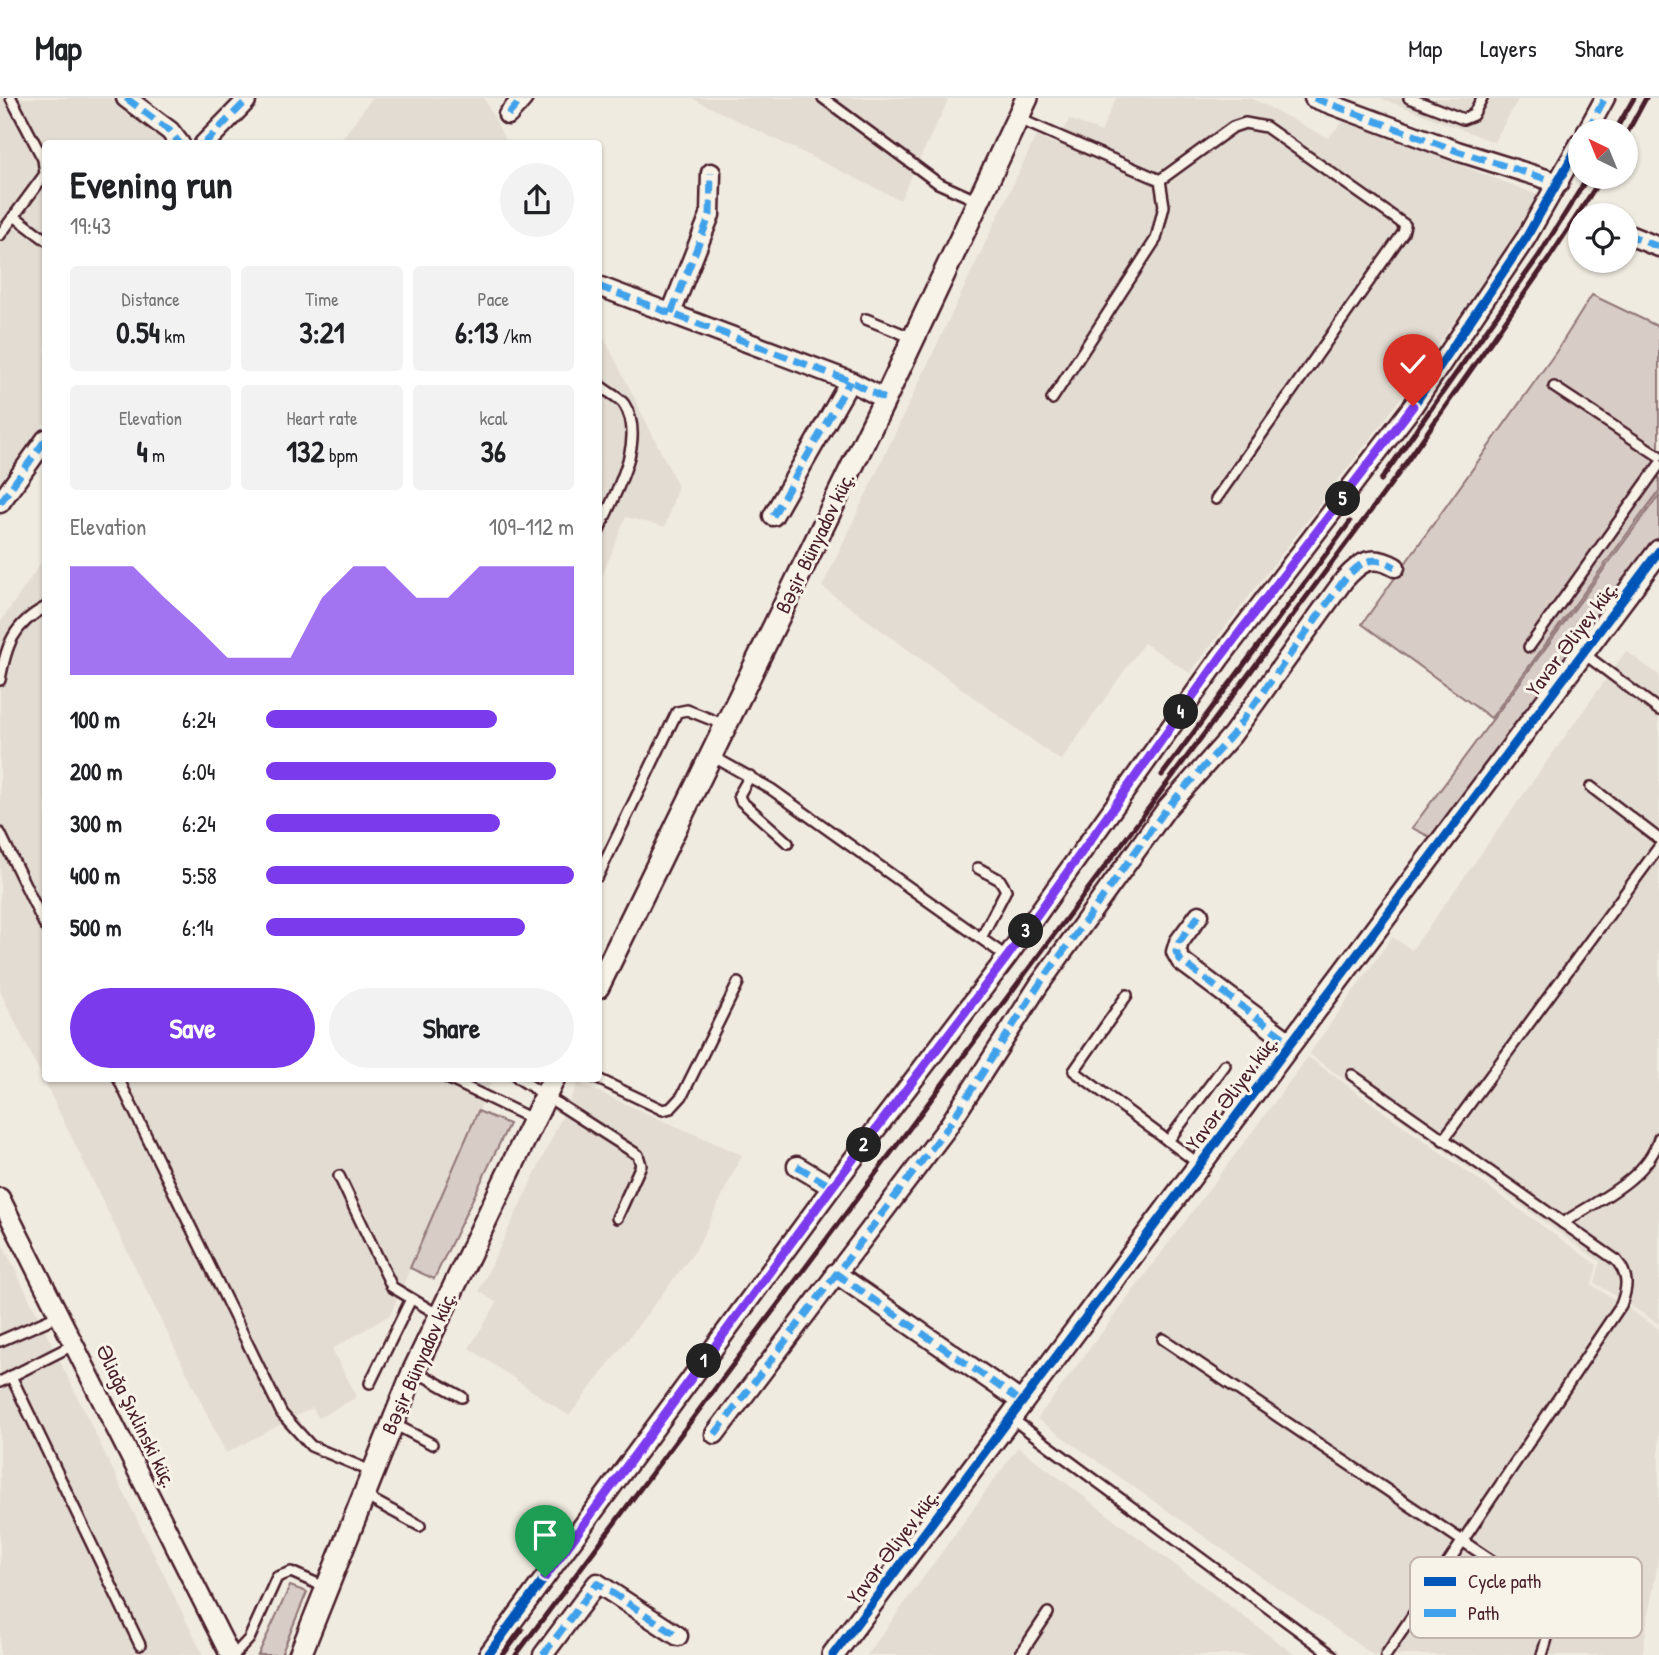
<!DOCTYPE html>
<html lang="en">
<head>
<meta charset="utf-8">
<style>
	:root { --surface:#fff; --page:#f2f2f2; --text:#202124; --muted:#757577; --line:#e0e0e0; --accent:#7c3aed }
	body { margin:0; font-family:"Patrick Hand",sans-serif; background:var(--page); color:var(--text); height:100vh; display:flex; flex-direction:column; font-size:26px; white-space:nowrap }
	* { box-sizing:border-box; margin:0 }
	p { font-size:23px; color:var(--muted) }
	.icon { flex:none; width:38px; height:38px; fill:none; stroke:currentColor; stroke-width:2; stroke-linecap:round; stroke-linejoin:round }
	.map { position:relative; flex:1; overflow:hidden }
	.details { position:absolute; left:42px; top:42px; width:560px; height:942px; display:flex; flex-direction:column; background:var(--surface); border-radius:7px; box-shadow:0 2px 5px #0004 }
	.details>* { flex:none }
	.needle { width:46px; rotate:317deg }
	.controls { position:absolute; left:1568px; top:21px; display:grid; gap:14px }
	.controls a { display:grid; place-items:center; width:70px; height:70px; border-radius:50%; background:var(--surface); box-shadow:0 2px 5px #0004; font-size:35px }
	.pin { position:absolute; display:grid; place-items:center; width:60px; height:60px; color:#fff; margin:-72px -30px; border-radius:50% 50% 50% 0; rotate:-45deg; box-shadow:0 0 7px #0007 }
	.pin .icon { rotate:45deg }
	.km { position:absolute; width:35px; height:35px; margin:-18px; border-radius:50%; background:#222; color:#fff; font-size:19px; line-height:35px; text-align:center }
	.round { display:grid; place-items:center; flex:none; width:74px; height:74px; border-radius:37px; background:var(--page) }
	.summary { display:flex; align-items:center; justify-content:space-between; height:119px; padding:0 28px }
	h1 { font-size:38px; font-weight:700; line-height:52px }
	.metrics { display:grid; grid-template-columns:repeat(3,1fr); gap:10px; height:119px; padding:7px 28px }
	.metrics div { display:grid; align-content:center; border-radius:7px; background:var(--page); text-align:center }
	.metrics b { font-size:30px; font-weight:700 }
	.metrics small { font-size:19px; font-weight:400 }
	.metrics p { font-size:19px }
	.chart { height:196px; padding:14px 28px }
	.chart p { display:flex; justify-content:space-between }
	.chart svg { width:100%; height:126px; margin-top:7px; fill:var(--accent); opacity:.7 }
	.action { display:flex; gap:14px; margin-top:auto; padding:14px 28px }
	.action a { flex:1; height:80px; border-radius:42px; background:var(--accent); color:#fff; font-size:28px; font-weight:700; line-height:80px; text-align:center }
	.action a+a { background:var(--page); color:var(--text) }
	ul { padding:0 28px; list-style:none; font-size:23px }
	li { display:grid; grid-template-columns:112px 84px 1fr; align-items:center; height:52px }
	li i { height:18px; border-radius:9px; background:var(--accent) }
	header { display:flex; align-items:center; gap:42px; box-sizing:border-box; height:98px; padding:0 35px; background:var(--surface); border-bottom:2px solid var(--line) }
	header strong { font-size:33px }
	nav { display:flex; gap:38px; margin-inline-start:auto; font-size:24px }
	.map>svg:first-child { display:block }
</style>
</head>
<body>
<header>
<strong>Map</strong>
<nav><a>Map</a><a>Layers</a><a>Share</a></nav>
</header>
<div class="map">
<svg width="1659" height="1557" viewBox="0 0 1659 1557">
	<rect width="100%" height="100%" fill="#f0ebe0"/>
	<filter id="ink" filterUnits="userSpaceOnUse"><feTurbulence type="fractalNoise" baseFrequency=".0143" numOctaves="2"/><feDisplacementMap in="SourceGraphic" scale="14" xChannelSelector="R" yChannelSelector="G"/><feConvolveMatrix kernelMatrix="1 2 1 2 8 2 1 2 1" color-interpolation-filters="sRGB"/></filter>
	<g filter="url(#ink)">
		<g fill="#e3dcd2">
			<polygon points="0,0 111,0 165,40 167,45 46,46 45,324 0,387"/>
			<polygon points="372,0 484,0 507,45 339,45"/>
			<polygon points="691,0 949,0 900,102"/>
			<polygon points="1116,0 1251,0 1328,40 1344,22 1538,97 1493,169 1387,319 1190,575 1144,545 1061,663 822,489 1036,38 1058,47 1069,21 1101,34"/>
			<polygon points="1380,0 1519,0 1494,44"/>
			<polygon points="599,229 678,388 665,429 626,419 599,486"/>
			<polygon points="45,459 46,980 493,980 390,1217 332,1251 357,1299 319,1320 312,1310 226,1355 0,893 0,525"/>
			<polygon points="1626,553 1659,577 1659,1226 1595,1185 1600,1164 1309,956 1392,839 1412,852"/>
			<polygon points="1308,959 1597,1167 1592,1187 1659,1231 1659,1457 1642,1557 1373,1557 1037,1321"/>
			<polygon points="578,985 742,1057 696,1152 569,1318 469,1250 497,1205 479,1193"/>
			<polygon points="0,1141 56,1255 203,1557 0,1557"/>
			<polygon points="1018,1349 1295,1557 867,1557"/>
		</g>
		<g fill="#d8cdc6" stroke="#917678" stroke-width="2">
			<polygon points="1592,197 1659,229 1659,393 1491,620 1362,526 1556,254"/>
			<polygon points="1659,397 1659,439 1434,741 1412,730"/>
			<polygon points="478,1013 509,1026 434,1181 410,1170"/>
			<polygon points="290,1488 307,1494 281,1557 258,1557"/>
		</g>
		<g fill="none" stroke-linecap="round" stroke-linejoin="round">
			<defs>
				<g id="service">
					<polyline points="823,0 938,85 978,103"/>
					<polyline points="1409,0 1463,21 1473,17 1482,0"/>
					<polyline points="1019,21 1160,82 1164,108 1156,141 1052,301"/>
					<polyline points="1160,82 1233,29 1245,25 1266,29 1405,127 1403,135 1216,401"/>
					<polyline points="14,118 46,142"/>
					<polyline points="0,137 45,76 43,61 11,0"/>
					<polyline points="866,221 913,240"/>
					<path d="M598,286c8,8 20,12 26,20 24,37 -11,92 -26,128"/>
					<polyline points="1554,289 1659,358"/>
					<polyline points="1529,549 1659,367"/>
					<polyline points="1583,555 1659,612"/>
					<path d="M0,582c6,-34 13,-56 46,-73"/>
					<polyline points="712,658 771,691 1007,859"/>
					<polyline points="750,678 739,697 741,703 788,745"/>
					<polyline points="1591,689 1659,741"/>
					<polyline points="0,735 46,830"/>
					<polyline points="978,770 1000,782 1006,792 981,840"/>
					<polyline points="598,778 677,614 687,612 725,627"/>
					<polyline points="1127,897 1074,973 1199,1066"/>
					<path d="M1352,977l264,185c13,15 12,27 5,45l-235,350"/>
					<polyline points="118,980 282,1316 311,1348 373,1374"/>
					<polyline points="447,980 534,1022"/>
					<polyline points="518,980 638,1057 641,1067 617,1120"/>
					<polyline points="596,980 663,1012 671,1010 682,998 738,885"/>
					<polyline points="1443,1042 1659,749"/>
					<polyline points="1168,1043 1225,967"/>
					<polyline points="339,1078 392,1189 439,1217"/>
					<path d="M1563,1125c33,-22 85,-44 96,-85"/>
					<path d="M1163,1241l381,257c13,20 4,38 -2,59"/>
					<polyline points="0,1243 60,1217"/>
					<polyline points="415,1273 462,1299"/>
					<polyline points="11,1278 140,1547"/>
					<polyline points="0,1284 75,1246"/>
					<polyline points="370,1285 411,1201"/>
					<polyline points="1011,1320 1332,1557"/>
					<polyline points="394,1326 432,1346"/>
					<polyline points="365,1398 420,1428"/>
					<polyline points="234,1557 249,1541 277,1479 291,1474 327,1490"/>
					<polyline points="1020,1557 1048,1515"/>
				</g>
				<g id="minor">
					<polyline points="126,0 170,33 180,46"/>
					<polyline points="1314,0 1457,53 1559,85"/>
					<polyline points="508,17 523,0"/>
					<polyline points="1587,33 1605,0"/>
					<polyline points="204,46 246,3"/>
					<polyline points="1626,136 1659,149"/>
					<polyline points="598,188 850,283 885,301"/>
					<polyline points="671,215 710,117 711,75"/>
					<polyline points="0,405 46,341"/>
					<polyline points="773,418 850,283"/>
					<polyline points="1199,817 1179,844 1176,854 1181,863 1291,945"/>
					<polyline points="797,1068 832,1089"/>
					<polyline points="0,1100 230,1557"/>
					<polyline points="835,1175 1022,1304"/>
					<path d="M715,1336l232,-306 92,-143 128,-177 65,-73 112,-155c17,-19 28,-26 51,-13"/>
					<polyline points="488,1557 832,1089 1007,859 1220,560 1413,308 1526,140 1580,45"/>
					<polyline points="543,1557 597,1485 678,1538"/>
				</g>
				<g id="tertiary">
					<polyline points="598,889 885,301 1027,0"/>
					<polyline points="300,1557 414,1272 554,980"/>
					<polyline points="833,1557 1659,453"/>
				</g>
			</defs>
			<use href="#service" stroke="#4a1f2b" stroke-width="14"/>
			<use href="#minor" stroke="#4a1f2b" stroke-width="23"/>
			<use href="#tertiary" stroke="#4a1f2b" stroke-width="26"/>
			<use href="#service" stroke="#f7f3e8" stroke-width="9"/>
			<use href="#minor" stroke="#f7f3e8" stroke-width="18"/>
			<use href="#tertiary" stroke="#f7f3e8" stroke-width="21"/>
			<g stroke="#4a1f2b" stroke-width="5">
				<polyline points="1615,33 1634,0"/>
				<polyline points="1626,37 1646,0"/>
				<polyline points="1381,382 1538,159 1588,79"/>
				<polyline points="1162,677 1350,424"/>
				<polyline points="503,1557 522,1532"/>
				<polyline points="516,1557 1396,379 1548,162 1602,79"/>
			</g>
			<g stroke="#40a2eb" stroke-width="7" stroke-dasharray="14 7" stroke-linecap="butt">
				<polyline points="126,0 170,33 180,46"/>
				<polyline points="1314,0 1457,53 1559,85"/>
				<polyline points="508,17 523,0"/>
				<polyline points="1587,33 1605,0"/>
				<polyline points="204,46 246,3"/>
				<polyline points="1626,136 1659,149"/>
				<polyline points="598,188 850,283 885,301"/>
				<polyline points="671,215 710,117 711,75"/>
				<polyline points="0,405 46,341"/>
				<polyline points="773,418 850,283"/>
				<polyline points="1199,817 1179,844 1176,854 1181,863 1291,945"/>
				<polyline points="797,1068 832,1089"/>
				<polyline points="835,1175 1022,1304"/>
				<path d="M715,1336l232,-306 92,-143 128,-177 65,-73 112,-155c17,-19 28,-26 51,-13"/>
				<polyline points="543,1557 597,1485 678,1538"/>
			</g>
			<defs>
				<g id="cycleway">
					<polyline points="488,1557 832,1089 1007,859 1220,560 1413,308 1526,140 1580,45"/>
					<polyline points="833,1557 1659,453"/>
				</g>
			</defs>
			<use href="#cycleway" stroke="#f7f3e8" stroke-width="13"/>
			<use href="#cycleway" stroke="#0057b8" stroke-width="9"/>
		</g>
	</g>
	<g fill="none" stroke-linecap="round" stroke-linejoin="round" filter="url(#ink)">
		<defs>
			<polyline id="route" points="545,1479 832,1089 1007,859 1220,560 1413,308"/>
		</defs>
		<use href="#route" stroke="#fff" stroke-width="14"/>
		<use href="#route" stroke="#7c3aed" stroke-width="9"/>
	</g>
	<g text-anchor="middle" stroke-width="6" stroke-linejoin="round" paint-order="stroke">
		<g font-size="21" fill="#4a1f2b" stroke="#f7f3e8">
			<text transform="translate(815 445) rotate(-64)" y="7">Bəşir Bünyadov küç.</text>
			<text transform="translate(1572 541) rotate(-53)" y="7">Yavər Əliyev küç.</text>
			<text transform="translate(1232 995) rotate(-53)" y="7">Yavər Əliyev küç.</text>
			<text transform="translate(419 1265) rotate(-66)" y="7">Bəşir Bünyadov küç.</text>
			<text transform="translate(136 1318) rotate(64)" y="7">Əliağa Şıxlinski küç.</text>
			<text transform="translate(893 1449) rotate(-53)" y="7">Yavər Əliyev küç.</text>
		</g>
	</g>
	<rect x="1410" y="1459" width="232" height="81" rx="10" fill="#f7f3e8" stroke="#c3b3af" stroke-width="2"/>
	<rect x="1424" y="1479" width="32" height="9" fill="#0057b8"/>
	<rect x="1424" y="1511" width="32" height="8" fill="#40a2eb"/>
	<g font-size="19" fill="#4a1f2b">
		<text x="1468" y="1490">Cycle path</text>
		<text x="1468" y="1522">Path</text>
	</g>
</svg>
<div class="controls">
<a><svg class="needle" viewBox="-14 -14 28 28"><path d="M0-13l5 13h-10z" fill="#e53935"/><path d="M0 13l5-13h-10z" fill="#757577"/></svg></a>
<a><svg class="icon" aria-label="locate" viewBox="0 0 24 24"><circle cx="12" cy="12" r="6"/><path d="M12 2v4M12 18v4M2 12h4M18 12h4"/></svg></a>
</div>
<div class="pin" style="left:545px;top:1479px;background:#1e9e55"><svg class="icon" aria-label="arrive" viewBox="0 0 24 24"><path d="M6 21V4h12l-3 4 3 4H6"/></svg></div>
<div class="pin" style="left:1413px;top:308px;background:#d93025"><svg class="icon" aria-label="check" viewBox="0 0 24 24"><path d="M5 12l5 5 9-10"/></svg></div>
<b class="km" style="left:704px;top:1263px">1</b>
<b class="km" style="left:864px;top:1047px">2</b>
<b class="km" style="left:1026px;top:833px">3</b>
<b class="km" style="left:1181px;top:614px">4</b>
<b class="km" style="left:1343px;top:401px">5</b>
<section class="details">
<div class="summary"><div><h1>Evening run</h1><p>19:43</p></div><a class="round"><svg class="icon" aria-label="share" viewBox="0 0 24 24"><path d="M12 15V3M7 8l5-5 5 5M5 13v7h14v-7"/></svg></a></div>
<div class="metrics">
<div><p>Distance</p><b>0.54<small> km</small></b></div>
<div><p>Time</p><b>3:21</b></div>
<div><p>Pace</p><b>6:13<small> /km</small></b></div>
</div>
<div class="metrics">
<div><p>Elevation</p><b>4<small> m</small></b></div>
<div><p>Heart rate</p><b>132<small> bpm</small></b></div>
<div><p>kcal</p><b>36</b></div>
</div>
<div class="chart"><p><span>Elevation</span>109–112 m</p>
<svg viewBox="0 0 160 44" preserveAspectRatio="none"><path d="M0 44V6L10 6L20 6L30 17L40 27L50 38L60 38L70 38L80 17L90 6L100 6L110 17L120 17L130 6L140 6L150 6L160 6V44z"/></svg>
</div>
<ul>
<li><b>100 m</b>6:24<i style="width:75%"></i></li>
<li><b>200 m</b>6:04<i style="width:94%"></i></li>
<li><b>300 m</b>6:24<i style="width:76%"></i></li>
<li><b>400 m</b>5:58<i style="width:100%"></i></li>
<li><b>500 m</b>6:14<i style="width:84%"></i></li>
</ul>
<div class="action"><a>Save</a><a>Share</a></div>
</section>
</div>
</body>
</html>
